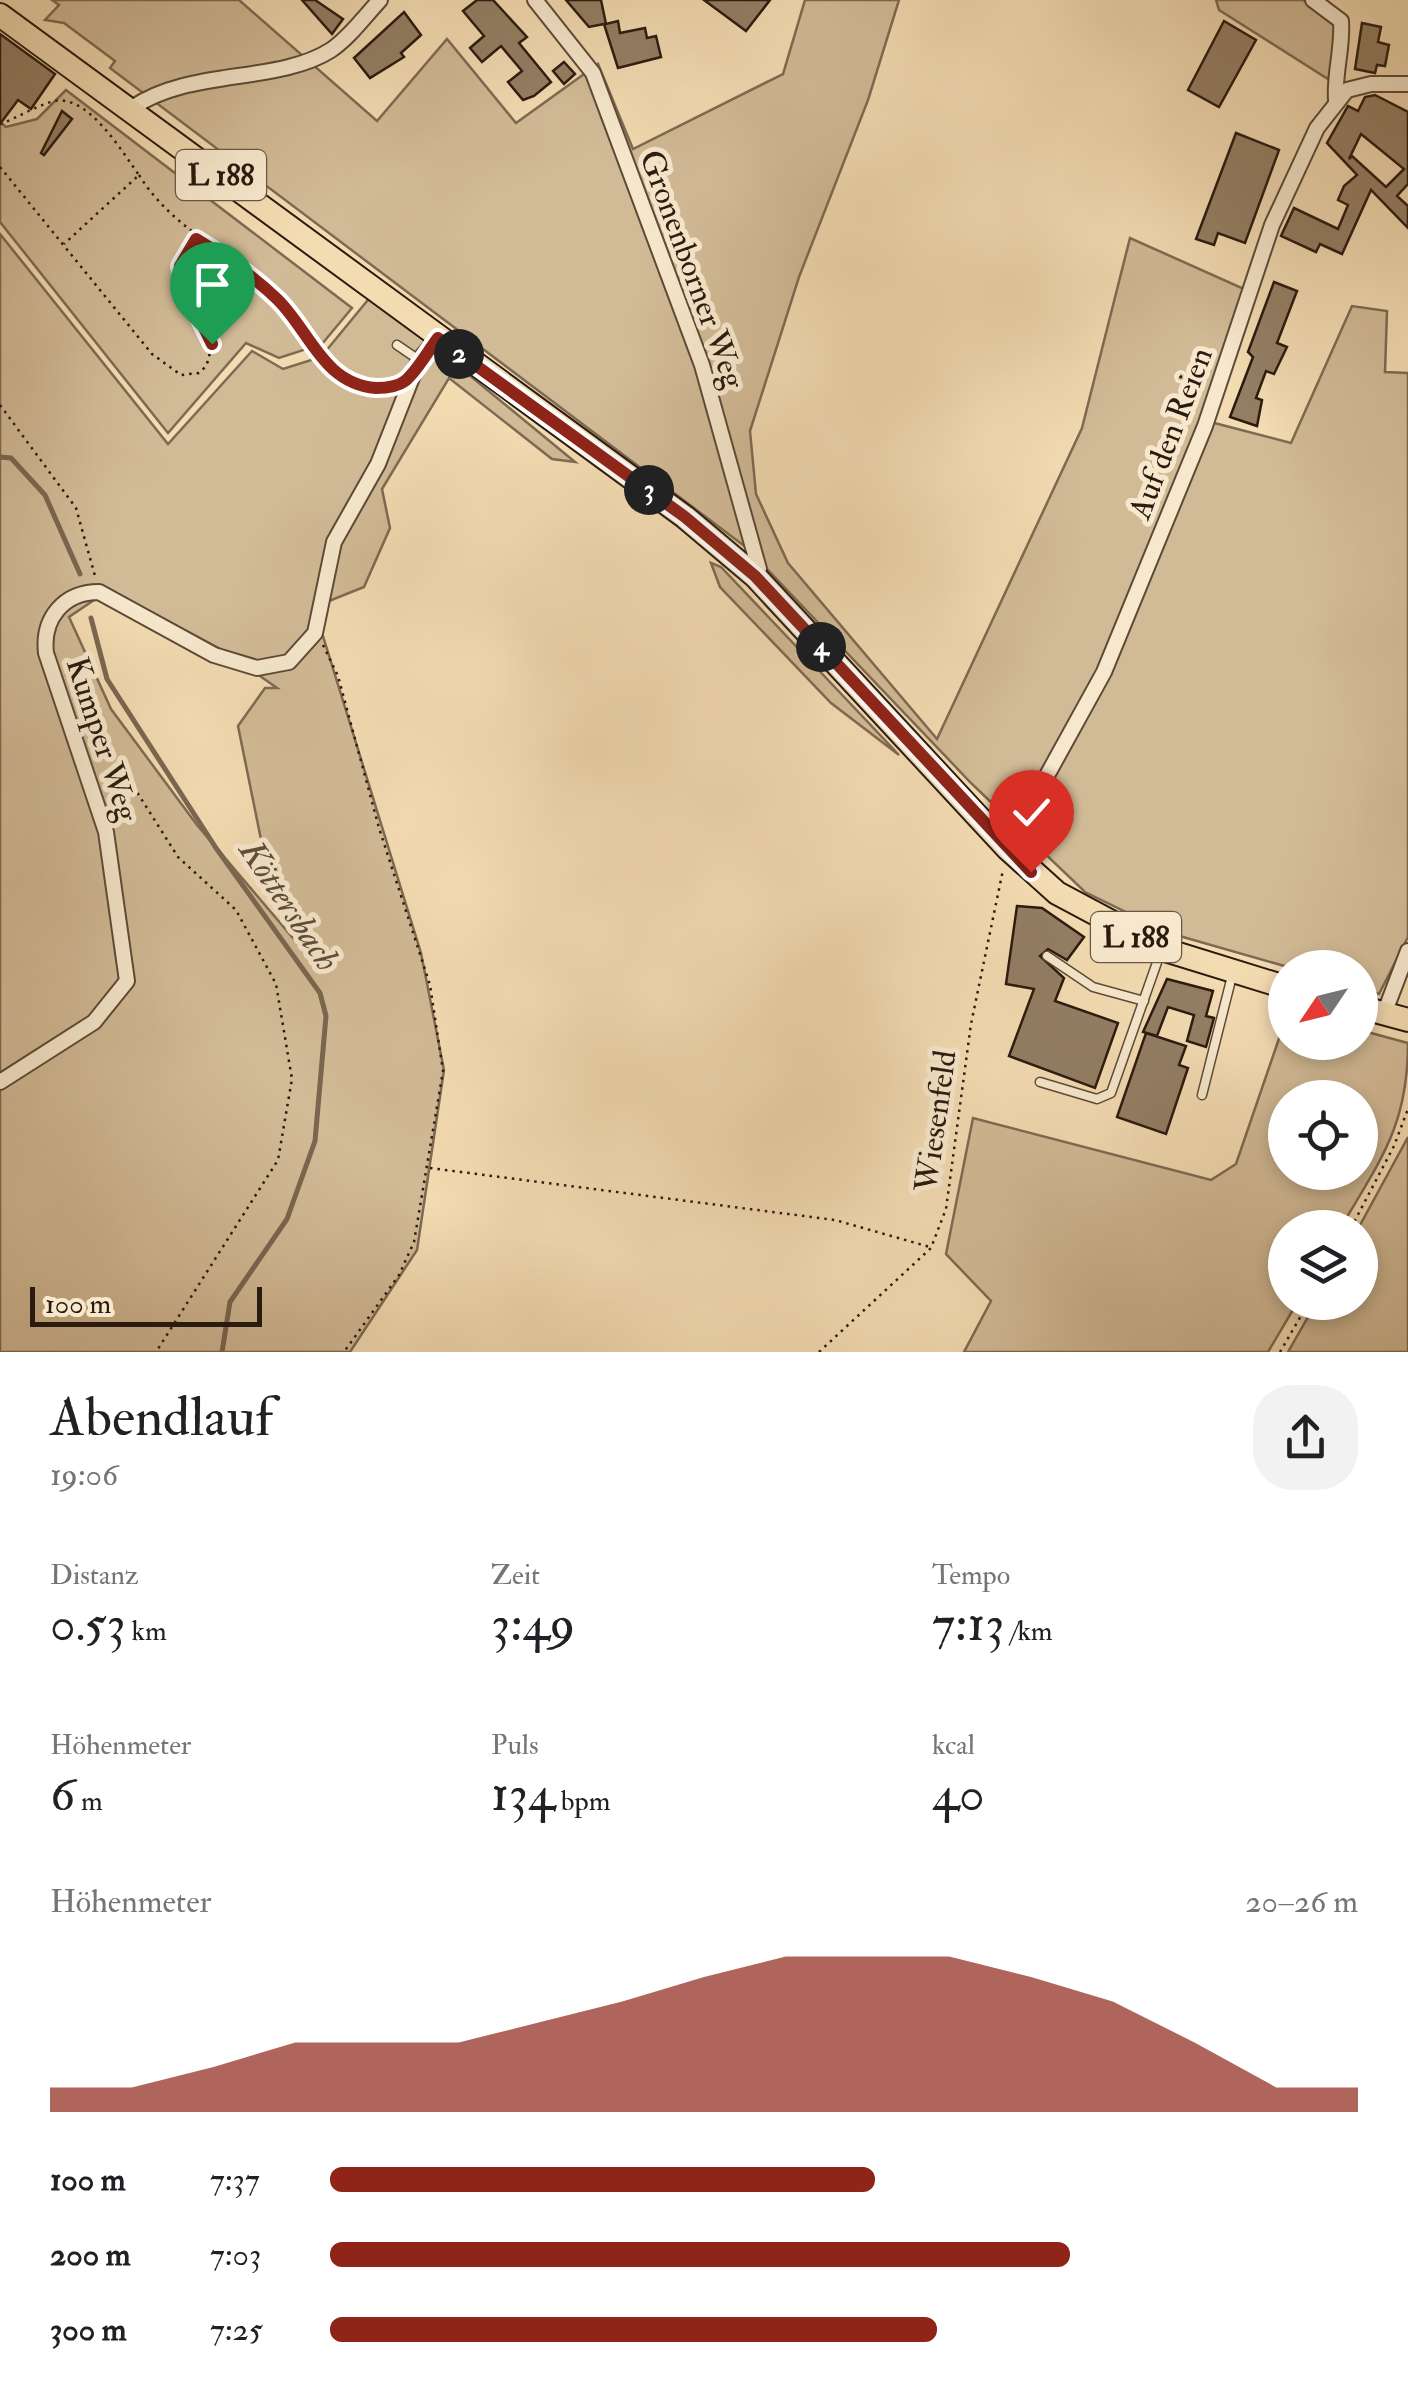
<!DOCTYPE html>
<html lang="de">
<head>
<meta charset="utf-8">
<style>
	:root { --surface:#fff; --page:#f2f2f2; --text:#202124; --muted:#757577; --accent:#8f2418 }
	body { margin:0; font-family:"IM FELL Double Pica",serif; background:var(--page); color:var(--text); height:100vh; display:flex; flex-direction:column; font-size:38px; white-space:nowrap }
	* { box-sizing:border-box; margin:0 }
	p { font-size:32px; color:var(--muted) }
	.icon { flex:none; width:55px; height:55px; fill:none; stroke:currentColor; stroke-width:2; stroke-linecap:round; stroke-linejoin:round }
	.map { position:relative; height:1352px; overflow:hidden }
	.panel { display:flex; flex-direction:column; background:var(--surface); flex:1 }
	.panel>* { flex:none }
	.needle { width:65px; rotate:235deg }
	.buttons { position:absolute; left:1268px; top:950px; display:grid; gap:20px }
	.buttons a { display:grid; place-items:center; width:110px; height:110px; border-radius:50%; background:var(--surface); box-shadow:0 5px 15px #0003; font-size:50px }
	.scale { position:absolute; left:30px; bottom:25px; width:232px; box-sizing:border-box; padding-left:10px; border:5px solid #2a1a0f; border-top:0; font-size:28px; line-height:35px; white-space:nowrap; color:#2a1a0f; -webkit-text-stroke:8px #f7e8cd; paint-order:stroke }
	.pin { position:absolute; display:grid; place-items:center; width:85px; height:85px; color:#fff; margin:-102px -42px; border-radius:50% 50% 50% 0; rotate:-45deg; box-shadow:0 0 10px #0007 }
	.pin .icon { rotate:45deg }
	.km { position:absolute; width:50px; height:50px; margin:-25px; border-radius:50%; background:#222; color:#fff; font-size:28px; line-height:50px; text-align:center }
	.round { display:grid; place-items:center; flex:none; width:105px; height:105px; border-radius:40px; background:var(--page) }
	.head { display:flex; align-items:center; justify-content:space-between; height:170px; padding:0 50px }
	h1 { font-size:55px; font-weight:600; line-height:75px }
	.metrics { display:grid; grid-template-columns:repeat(3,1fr); gap:15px; height:170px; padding:10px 50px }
	.metrics div { display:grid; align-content:center }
	.metrics b { font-size:50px; font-weight:600 }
	.metrics small { font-size:28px; font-weight:400 }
	.metrics p { font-size:28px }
	.chart { height:280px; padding:20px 50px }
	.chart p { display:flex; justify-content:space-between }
	.chart svg { width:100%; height:180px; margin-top:10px; fill:var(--accent); opacity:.7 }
	ul { padding:0 50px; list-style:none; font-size:32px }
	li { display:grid; grid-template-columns:160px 120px 1fr; align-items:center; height:75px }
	li i { height:25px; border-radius:12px; background:var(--accent) }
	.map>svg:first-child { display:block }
</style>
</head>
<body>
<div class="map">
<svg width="1408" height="1352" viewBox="0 0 1408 1352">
	<rect width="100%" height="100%" fill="#f3dbb2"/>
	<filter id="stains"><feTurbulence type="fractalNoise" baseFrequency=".002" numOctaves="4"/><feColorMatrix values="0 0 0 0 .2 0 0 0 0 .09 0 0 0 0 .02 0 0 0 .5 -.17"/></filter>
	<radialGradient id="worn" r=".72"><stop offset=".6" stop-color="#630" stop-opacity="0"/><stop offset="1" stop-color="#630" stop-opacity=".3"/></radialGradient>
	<g fill="#d1ba96" stroke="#7e6a52" stroke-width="2.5" fill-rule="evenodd">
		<polygon points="52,0 239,0 377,121 447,39 516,123 598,64 633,149 783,74 805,0 899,0 868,100 799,277 750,431 756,494 788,563 937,739 1082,428 1130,238 1244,289 1203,420 1291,443 1352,306 1387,311 1385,372 1408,373 1408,937 1379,994 1360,988 1360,968 1288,967 1169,933 1085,892 971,783 747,548 110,68 115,61 64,23 45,20 59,5"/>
		<polygon points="1216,0 1303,0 1337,26 1338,47 1328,79 1219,10"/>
		<polygon points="66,90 352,308 322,344 279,358 246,343 168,433 0,222 0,122 6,127 37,119"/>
		<path d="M0,234l168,210 84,-93 31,18 38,-12 51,-62 203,167 -23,-3 -103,-81 -67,111 8,39 -26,59 -50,20 107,346 23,117 -27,180 -67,102h-350zM109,590l117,62 51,36h-12l-27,38 30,148 36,77 -107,-126 -86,-116 -42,-92z"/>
		<polygon points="711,563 721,567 899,755 831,703 720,587"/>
		<path d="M1285,1021v21h75v-12l48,13c0,82 -27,116 -67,184l-56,1v74l12,1 -29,49h-304l27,-51 -45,-47 27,-136 238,62 25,-16zM1285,1098h75v74h-75z"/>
		<polygon points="1408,1137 1408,1352 1288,1352 1316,1303 1360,1302 1359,1227"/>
	</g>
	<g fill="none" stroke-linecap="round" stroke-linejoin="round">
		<g stroke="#7a6650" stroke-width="5">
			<polyline points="0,457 11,458 45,495 80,574"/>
			<polyline points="91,618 107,679 216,848 320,993 326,1016 315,1141 287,1219 230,1302 222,1352"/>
		</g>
	</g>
	<g fill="#937e64" stroke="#2a1a0f" stroke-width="2.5" fill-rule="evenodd">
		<polygon points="302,0 315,0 343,19 332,34"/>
		<polygon points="477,0 493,0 527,37 519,43 551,82 534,96 523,100 508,82 522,71 501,46 482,62 470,48 484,36 463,11"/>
		<polygon points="566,0 601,0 606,24 618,21 620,33 645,28 647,38 656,36 661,57 618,68 604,24 589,27"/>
		<polygon points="704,0 770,0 746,31"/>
		<polygon points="404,12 421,35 401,53 404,57 370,78 354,58"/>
		<polygon points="1224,21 1256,40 1219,107 1188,90"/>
		<polygon points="1362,23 1381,27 1378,42 1389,45 1385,66 1377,65 1375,73 1355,69"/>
		<polygon points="0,34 55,74 31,109 18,100 0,124"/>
		<polygon points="564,62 575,74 564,84 553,71"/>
		<path d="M1375,95l33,17v72l-11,12 11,10v22l-37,-38 -29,64 -22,-10 -4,8 -35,-16 13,-28 44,21 10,-24 -10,-5 6,-14 13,-11 -30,-32 21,-37 10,5 7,-14zM1361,134l43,35 -18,18 -34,-31 -3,3z"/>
		<polygon points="62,111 72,119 44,155 41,153"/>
		<polygon points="1236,133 1279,150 1245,243 1218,233 1214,245 1196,239"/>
		<polygon points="1274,282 1297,291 1277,343 1287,347 1274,374 1266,371 1256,398 1262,400 1257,426 1230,417 1253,357 1248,352"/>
		<polygon points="1017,906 1042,908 1084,937 1067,960 1048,949 1040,956 1064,978 1055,1001 1118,1023 1095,1088 1009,1056 1034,989 1006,984"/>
		<polygon points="1167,979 1213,991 1206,1016 1214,1018 1206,1047 1187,1041 1194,1015 1168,1007 1157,1036 1143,1032"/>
		<polygon points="1146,1033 1186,1046 1179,1065 1188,1068 1166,1134 1117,1117"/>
	</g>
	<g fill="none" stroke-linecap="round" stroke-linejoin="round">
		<defs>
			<g id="service">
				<polyline points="397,345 419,360"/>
				<polyline points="1047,956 1093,987 1144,1001"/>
				<polyline points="1040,1082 1097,1099 1111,1093 1161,951"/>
				<polyline points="1202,1095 1233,972"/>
			</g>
			<g id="minor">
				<polyline points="535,0 593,73 702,365 759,569 755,576"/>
				<path d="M1313,0l28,21c2,28 -7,52 -5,79"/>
				<path d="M132,108c57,-40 146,-24 199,-58 18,-12 34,-34 49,-50"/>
				<polyline points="1007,848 1104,672 1205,426 1272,225 1317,128 1347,90 1371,84 1408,84"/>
				<polyline points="1384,1014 1408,951"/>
				<path d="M0,1082l94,-60 33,-41 -21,-149 -60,-179c-4,-35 18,-61 53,-61l115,63 43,13 32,-6 26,-29 19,-91 44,-78 41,-104 19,-22"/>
			</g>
			<g id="primary">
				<polyline points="0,15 685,517 755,576 1007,848 1057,893 1162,949 1285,987"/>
				<polyline points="1360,1007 1408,1020"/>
			</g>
		</defs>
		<use href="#service" stroke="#5c4a38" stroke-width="11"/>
		<use href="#minor" stroke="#5c4a38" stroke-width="18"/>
		<use href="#primary" stroke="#2a1a0f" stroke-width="26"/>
		<g stroke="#2a1a0f" stroke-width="2.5" stroke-dasharray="2.5 5" stroke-linecap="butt">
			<path d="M0,124c17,-6 34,-17 51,-22 35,-12 71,50 88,73l-75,69"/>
			<path d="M0,167l152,187 29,21 18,-2c30,-23 -12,-76 -19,-107l16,-27"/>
			<path d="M139,175c38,61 98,77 142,128 17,20 30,52 51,67 18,13 37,18 58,18"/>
			<polyline points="0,405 76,508 95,576"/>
			<polyline points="323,645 338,676 379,828 430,985 443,1071 414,1242 399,1275 344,1352"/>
			<polyline points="90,735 135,789 178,857 236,910 276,984 292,1079 278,1160 156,1352"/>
			<polyline points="430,1168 835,1220 930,1247"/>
			<polyline points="1351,1228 1394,1146 1408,1109"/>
			<polyline points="819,1352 931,1248 946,1209 971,1024 1003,870"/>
			<polyline points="1280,1352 1309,1302"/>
		</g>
		<use href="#service" stroke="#f7e8cd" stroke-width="8"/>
		<use href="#minor" stroke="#f7e8cd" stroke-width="14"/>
		<use href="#primary" stroke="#f3dbb2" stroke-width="22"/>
	</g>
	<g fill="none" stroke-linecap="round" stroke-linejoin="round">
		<defs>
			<path id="route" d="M212,344l-27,-55 -5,-23 16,-27c30,18 56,36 81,60 33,32 46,85 99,89 9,0 21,-1 29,-7 12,-10 23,-30 33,-43l247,179 70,59 276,296"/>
		</defs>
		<use href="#route" stroke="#fff" stroke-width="20"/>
		<use href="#route" stroke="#8f2418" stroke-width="12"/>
	</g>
	<g text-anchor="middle" stroke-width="10" stroke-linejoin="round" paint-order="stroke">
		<g fill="#f7e8cd" stroke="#685848" stroke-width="2.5">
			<rect x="176" y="150" width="90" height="50" rx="8"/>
			<rect x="1091" y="912" width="90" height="50" rx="8"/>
		</g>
		<g font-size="30" font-weight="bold" fill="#2a1a0f">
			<text x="221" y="185">L 188</text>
			<text x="1136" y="947">L 188</text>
		</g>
		<g font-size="32" fill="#2a1a0f" stroke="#f7e8cd">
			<text transform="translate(693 269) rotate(70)" y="11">Gronenborner Weg</text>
			<text transform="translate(1170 433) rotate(-69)" y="11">Auf den Reien</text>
			<text transform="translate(103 739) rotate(72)" y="11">Kumper Weg</text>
			<text transform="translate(935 1121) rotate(-82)" y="11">Wiesenfeld</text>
		</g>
		<g font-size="35" font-style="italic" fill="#5f4d3a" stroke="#f7e8cd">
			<text transform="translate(290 905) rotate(56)" y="12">Köttersbach</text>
		</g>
	</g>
	<rect width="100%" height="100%" filter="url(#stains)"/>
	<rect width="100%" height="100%" fill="url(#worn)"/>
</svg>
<div class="buttons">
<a><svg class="needle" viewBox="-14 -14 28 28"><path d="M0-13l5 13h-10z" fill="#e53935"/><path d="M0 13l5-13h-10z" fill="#757577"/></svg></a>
<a><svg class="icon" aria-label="locate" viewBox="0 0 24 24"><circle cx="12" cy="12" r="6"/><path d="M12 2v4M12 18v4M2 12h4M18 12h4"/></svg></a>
<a><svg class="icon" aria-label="layers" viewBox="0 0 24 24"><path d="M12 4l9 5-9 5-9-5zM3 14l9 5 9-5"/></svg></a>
</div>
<div class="scale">100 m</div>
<div class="pin" style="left:212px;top:344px;background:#1e9e55"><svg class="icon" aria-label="arrive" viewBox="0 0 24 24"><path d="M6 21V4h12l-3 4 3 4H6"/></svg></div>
<div class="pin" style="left:1031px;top:872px;background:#d93025"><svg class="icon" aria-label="check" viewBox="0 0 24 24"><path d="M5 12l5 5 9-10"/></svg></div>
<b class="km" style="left:459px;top:354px">2</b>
<b class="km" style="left:649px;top:490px">3</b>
<b class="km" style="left:821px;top:647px">4</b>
</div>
<section class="panel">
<div class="head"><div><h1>Abendlauf</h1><p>19:06</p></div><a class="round"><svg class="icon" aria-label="share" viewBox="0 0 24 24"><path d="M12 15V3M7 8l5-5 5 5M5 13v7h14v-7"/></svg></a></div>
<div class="metrics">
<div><p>Distanz</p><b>0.53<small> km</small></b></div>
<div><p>Zeit</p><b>3:49</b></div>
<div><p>Tempo</p><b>7:13<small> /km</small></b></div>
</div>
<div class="metrics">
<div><p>Höhenmeter</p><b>6<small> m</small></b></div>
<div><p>Puls</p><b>134<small> bpm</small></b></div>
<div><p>kcal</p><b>40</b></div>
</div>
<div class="chart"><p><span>Höhenmeter</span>20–26 m</p>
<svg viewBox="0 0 160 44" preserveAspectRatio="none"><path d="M0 44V38L10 38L20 33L30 27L40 27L50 27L60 22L70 17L80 11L90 6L100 6L110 6L120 11L130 17L140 27L150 38L160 38V44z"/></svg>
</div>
<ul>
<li><b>100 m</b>7:37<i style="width:53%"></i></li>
<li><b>200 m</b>7:03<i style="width:72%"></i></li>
<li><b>300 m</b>7:25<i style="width:59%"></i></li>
</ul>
</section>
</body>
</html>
